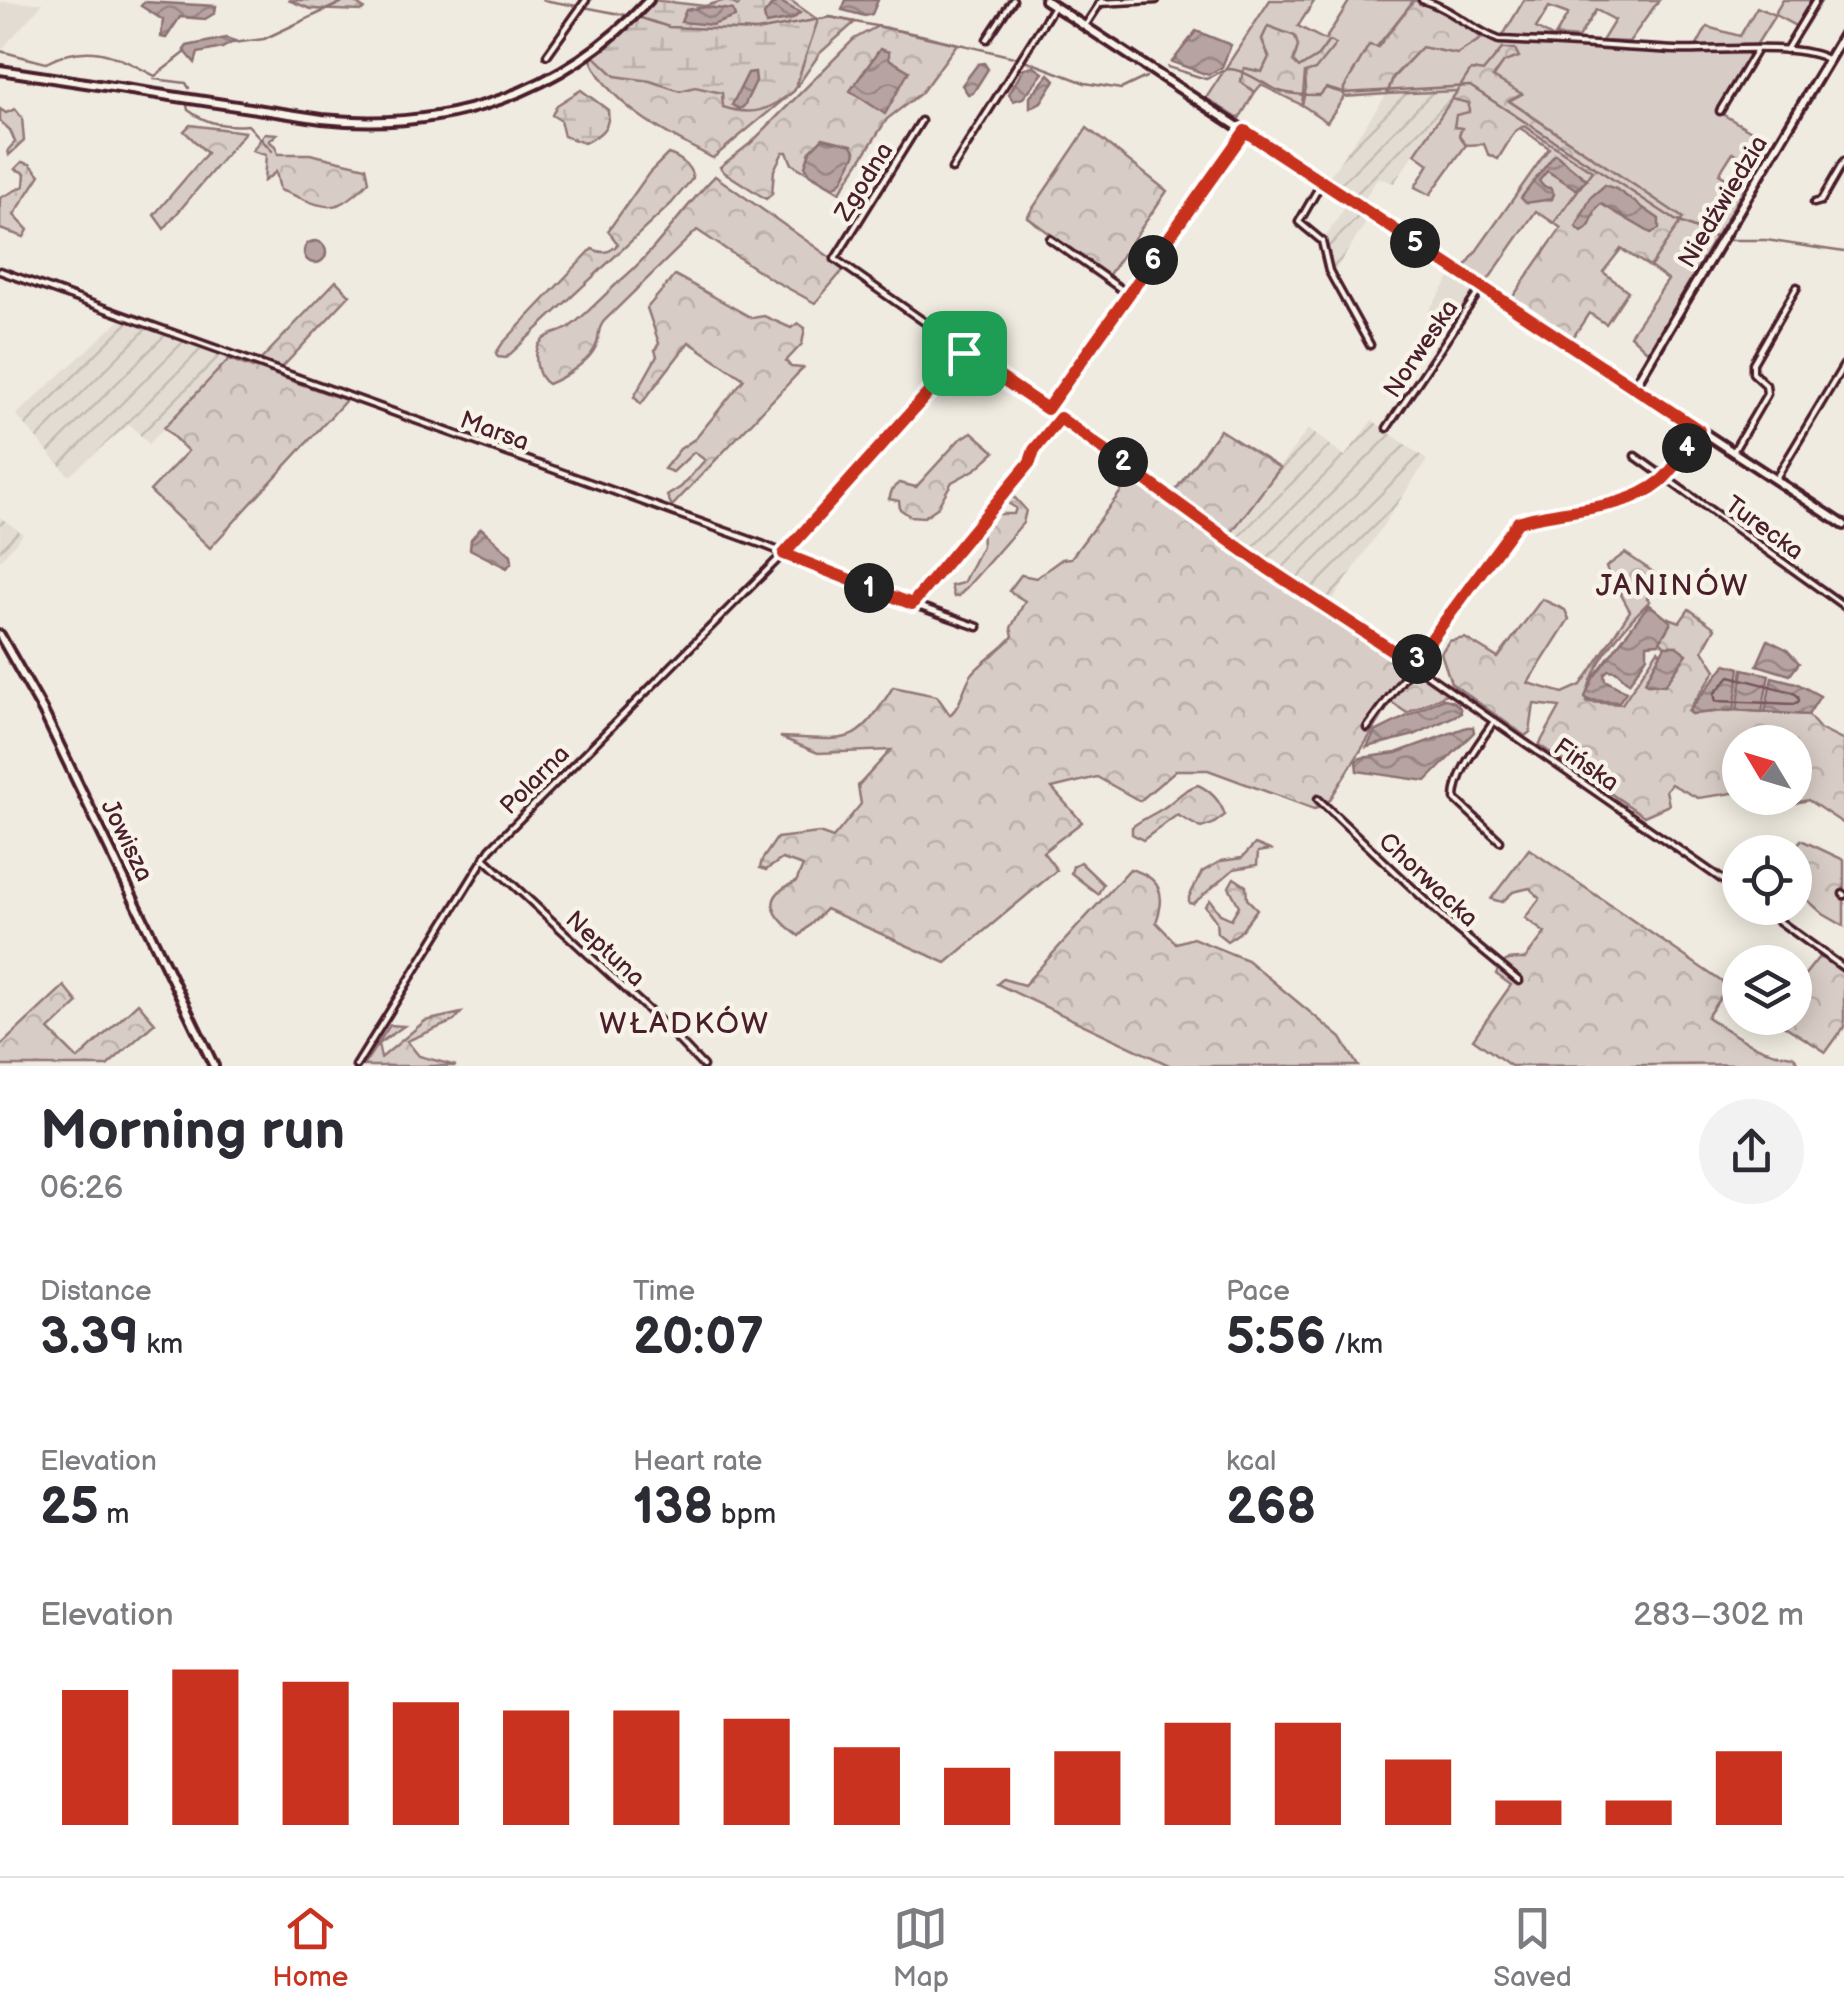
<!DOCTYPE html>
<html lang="en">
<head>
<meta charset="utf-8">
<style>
	:root { --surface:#fff; --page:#f2f2f3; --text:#2b2b33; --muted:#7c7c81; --line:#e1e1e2; --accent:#c8321e }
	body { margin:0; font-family:"Balsamiq Sans",sans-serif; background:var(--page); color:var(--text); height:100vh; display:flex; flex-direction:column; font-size:38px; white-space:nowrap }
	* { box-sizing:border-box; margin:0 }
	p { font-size:32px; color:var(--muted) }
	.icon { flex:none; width:55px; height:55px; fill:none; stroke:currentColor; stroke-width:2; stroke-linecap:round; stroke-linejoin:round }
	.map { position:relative; height:1066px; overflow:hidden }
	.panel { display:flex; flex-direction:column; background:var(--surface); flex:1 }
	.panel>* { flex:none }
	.needle { width:65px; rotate:308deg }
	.buttons { position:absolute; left:1722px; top:725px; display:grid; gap:20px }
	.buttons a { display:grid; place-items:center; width:90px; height:90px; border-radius:50%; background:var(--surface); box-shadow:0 5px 25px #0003; font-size:50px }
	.pin { position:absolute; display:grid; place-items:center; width:85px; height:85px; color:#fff; margin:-42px; border-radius:20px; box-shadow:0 5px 15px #0006 }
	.km { position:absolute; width:50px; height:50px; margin:-25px; border-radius:50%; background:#222; color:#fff; font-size:28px; line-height:50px; text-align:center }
	.round { display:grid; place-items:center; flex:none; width:105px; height:105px; border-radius:52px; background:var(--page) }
	.headline { display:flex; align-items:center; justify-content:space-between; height:170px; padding:0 40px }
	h1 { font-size:55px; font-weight:700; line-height:75px }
	.figures { display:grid; grid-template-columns:repeat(3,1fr); gap:15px; height:170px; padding:10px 40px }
	.figures div { display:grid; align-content:center }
	.figures b { font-size:50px; font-weight:700 }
	.figures small { font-size:28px; font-weight:400 }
	.figures p { font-size:28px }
	.chart { height:280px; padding:20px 40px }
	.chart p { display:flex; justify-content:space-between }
	.chart svg { width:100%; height:180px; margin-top:10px; stroke:var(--accent); stroke-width:6 }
	.tabs { display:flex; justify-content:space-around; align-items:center; height:140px; border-top:2px solid var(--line); background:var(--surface); font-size:28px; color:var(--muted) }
	.tabs a { display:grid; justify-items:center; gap:5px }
	.tabs .active { color:var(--accent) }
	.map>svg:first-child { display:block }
</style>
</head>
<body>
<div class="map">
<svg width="1844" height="1066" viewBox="0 0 1844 1066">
	<defs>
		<pattern id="industrial-furrows" width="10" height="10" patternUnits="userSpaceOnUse" patternTransform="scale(2.5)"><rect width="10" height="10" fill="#e3dcd2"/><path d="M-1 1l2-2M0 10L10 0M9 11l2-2" fill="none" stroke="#c4bcb4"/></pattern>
		<pattern id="forest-crowns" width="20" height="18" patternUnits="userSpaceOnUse" patternTransform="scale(2.5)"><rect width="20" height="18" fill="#d8cdc6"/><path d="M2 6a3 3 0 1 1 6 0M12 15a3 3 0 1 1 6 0" fill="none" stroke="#bbb0aa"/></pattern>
		<pattern id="wetland-marsh" width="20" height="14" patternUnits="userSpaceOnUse" patternTransform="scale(2.5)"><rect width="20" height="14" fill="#d8cdc6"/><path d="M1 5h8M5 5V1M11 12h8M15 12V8" fill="none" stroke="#bbb0aa"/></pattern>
		<pattern id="water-waves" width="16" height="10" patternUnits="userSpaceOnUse" patternTransform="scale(2.5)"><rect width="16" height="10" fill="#b7a4a2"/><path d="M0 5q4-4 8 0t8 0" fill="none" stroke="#978584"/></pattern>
	</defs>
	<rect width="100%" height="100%" fill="#f0ebe0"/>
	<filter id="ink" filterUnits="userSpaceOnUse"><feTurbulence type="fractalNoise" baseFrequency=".01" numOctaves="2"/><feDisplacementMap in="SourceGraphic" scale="20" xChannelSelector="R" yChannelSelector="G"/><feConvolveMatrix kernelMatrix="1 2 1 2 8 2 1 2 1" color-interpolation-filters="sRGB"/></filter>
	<g filter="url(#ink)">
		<g fill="#e3dcd2">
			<polygon points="0,2 43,3 2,49 0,49"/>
			<polygon points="1452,275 1471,288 1473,293 1449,328 1427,313"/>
		</g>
		<g fill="url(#industrial-furrows)">
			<polygon points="1458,91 1394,183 1378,178 1362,203 1327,180 1387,94"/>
			<polygon points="1345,207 1367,222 1333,273 1324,239"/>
			<polygon points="120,320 229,359 149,444 129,424 69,476 16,415"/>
			<polygon points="1372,420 1427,460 1326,610 1225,540 1308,429 1345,456"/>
			<polygon points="0,517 23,534 0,561"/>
		</g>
		<g fill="#d8cdc6" stroke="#917678" stroke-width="2.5">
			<polygon points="1270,0 1315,0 1298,26 1325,40 1350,0 1414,0 1344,88 1344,97 1327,122 1302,105 1306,88 1305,72 1315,70 1328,42 1318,56 1299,68 1293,62 1298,46 1268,27 1262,39 1269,57 1262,72 1244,68 1241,82 1255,92 1239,119 1206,98"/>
			<polygon points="1524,0 1659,0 1629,42 1602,41 1615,20 1596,10 1578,38 1555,36 1568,14 1549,7 1536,28 1554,38 1502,37"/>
			<polygon points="1783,0 1822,0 1803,30 1775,15 1755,47 1695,49 1707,27 1740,36 1757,7 1774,15"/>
			<polygon points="1482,38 1513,43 1677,53 1750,53 1717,111 1772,143 1758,166 1733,152 1719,174 1744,189 1648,352 1630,335 1668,280 1650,267 1683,218 1508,100 1521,94 1493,78 1504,62 1502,49 1483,72 1471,70 1458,91 1387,94 1393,78 1422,47 1457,54"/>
			<polygon points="1452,99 1469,103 1469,112 1455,127 1462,127 1459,136 1466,145 1430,195 1415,187 1429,164 1415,154"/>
			<polygon points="1524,126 1592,171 1554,223 1536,211 1486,283 1465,267 1549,148 1520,128"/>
			<polygon points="1080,862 1103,884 1098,894 1071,873 1073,866"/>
		</g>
		<g fill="url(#forest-crowns)" stroke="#917678" stroke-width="2.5">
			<polygon points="288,0 365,0 357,4 364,9 362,11 311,9"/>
			<polygon points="1414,0 1438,9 1482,38 1457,54 1422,47 1393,77 1387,94 1344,97 1344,88 1369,45 1378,47"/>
			<path d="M635,17l122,14 73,-14 25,5 -35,31 -26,38 -81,67c-43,-22 -106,-53 -123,-101z"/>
			<polygon points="878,26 957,44 921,93 887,119 840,192 792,164 787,152 783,152 774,170 772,194 766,199 724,172 720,167 752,142 854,39"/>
			<polygon points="1268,26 1295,36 1298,46 1293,62 1299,68 1318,56 1329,41 1336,44 1315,70 1305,73 1302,105 1261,85 1255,92 1241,82 1244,68 1262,72 1269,57 1262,39"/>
			<polygon points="1502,49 1515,49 1519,57 1504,62 1493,77 1522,94 1509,101 1683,218 1650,267 1621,249 1603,272 1628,291 1606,324 1589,313 1572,339 1512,298 1561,228 1554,223 1592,171 1524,126 1515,131 1498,159 1488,154 1484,144 1466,145 1459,136 1462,128 1454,127 1456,115 1469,112 1469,103 1452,99 1471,70 1483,72"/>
			<polygon points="0,109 6,113 15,109 22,118 24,141 9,155 8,150 15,142 10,130 0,121"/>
			<polygon points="190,125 245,132 164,229 154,215 207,153 184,131"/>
			<polygon points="1087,128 1167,191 1108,276 1027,217"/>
			<path d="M265,133l12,1 -8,7 6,5 3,8h32l56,13 3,14c-36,39 -45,25 -89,9l-4,-18 -12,9 2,-26 -14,-4z"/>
			<path d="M668,154c11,3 23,12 25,24l-22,26 -165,154 -8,-1 -2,-4 6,-9 90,-95c11,5 18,4 26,-5l-10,-13 41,-58z"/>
			<polygon points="22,162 30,164 40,175 14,215 28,230 24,237 0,229 0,198 24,186 25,173 15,169"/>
			<path d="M715,176l130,92 -30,35 -44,-24 -74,-49 -93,91c-7,9 -4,12 -7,22 -4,17 -34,35 -49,41 -12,-7 -15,-30 -8,-41 7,-10 18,-9 28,-15 12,-7 39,-36 52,-47 37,-31 62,-72 95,-105z"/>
			<polygon points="675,275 752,318 764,316 791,328 798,323 805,328 802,344 786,361 791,367 803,368 672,506 667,496 681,487 705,460 694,452 673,472 664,469 680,449 696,438 744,379 689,342 641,404 634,397 657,356 655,350 659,343 647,308"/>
			<polygon points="336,281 350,295 275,375 346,400 210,548 150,491 188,451 164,428 229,359 253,368"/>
			<path d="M1220,430l60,38 -55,73 223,152 -41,20 -16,-11 -65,104 -12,3 -106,-39h-32l-36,31 -43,-24 -45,11 30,34 -39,30 14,18 -111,93 -120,-54 -27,27c-25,-18 -41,-39 -3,-54l7,-16 -21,-7 -16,11 -6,-2 2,-8 15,-22 42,-5 14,5 28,-34 -3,-18 33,-36 -73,3 -38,-16c70,2 74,13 113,-50l44,9 13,19c12,-11 12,-24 20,-38 9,-15 31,-25 43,-41l-2,-8 14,-27 -16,-10 12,-16 15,3 26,-19 9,-1 60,-80 37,22z"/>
			<polygon points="972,432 995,452 976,469 952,482 937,508 924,517 910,516 900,509 899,501 889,499 892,490 899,483 916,487 959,440"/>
			<polygon points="1010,497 1015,498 1026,510 1023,523 959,596 954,597 951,586 963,583 982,546 981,527 996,514 1014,514 1016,508 1006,502"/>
			<path d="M1625,553l37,25 -15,20 3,3c-26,25 -61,64 -64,101l36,2 36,-54 3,3 -16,29 31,-36h-11l-5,-5 11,-18 -2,-5 11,4 9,-13 26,19 -12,22 13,20 -28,41 4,3 42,-4 74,5 12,14 24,12v83l-36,-24 -13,3 -18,-5h18v-56h-55v50l-42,6 -27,-14 -5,6 3,15 -25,11 -105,-71 21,-38 -26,-3 -4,28 -5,4 -74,-53 -10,-30 8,-12 16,-3 33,20 44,-59 23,11 4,9 -41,64 35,10 18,-8 49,-74 -24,-44z"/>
			<path d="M1198,785c13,6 22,16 27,30l-12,9 -12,4 -24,-13 -34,25 -11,-6v-7c9,-7 20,-12 30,-18 13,-8 21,-20 36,-24z"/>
			<polygon points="1801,840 1844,860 1844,926 1823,914 1801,894 1795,896 1795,876 1805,858 1797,845"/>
			<polygon points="1255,844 1270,850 1258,852 1257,865 1234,869 1193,904 1189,903 1189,897 1202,872 1221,861 1242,858"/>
			<path d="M1529,849l199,137 -21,31c29,19 52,36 86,39l7,8 -289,2 -38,-27 38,-54 -15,-11c6,-16 14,-15 29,-15l20,-26 -20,-15 15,-20 -10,-10 -17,4 -11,10 -11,-3z"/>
			<path d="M1130,869c30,8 37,25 26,53l20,21 17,-5 54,22 94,78 17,28h-187l-174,-82 6,-5 21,6z"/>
			<polygon points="1234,878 1246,886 1247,899 1257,909 1239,933 1227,941 1217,933 1216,921 1205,906 1210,900 1220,914 1231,919 1239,906 1229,887"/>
			<polygon points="1819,957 1844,965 1844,1027 1826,1052 1772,1018 1795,1018 1795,987"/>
			<polygon points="64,986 78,1003 49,1030 78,1059 138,1003 155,1023 107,1066 0,1066 0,1046"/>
			<polygon points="461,1013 454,1021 407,1041 419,1056 456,1066 363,1066 390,1025 404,1026 378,1044 381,1058 425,1021"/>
		</g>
		<g fill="url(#wetland-marsh)" stroke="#917678" stroke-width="2.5">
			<path d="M652,0l53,6 21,-6 12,6 5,-6 16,3 31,-3 28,20 -24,71c-25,19 -40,26 -71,16l-1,-14 -27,-6 -15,4 -30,-10 -35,-5 -20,-19 2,-6z"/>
			<path d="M581,90l27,20c3,18 -9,26 -24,33l-20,-7 -4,-16 -8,-5 5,-10z"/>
		</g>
		<g fill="url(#water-waves)" stroke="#8b6f72" stroke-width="2.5">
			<polygon points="846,0 878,0 872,14 865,16 842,10"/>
			<polygon points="779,1 800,13 793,19 766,24 764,15 771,6"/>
			<polygon points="144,2 216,6 215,13 205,19 180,17 166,38 161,37 163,20 141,6"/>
			<polygon points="705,7 733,10 735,17 712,25 681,22 686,10"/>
			<polygon points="1196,31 1231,45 1222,67 1208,75 1172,62"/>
			<polygon points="226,38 235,41 222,48 198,53 195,63 184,50 187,46"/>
			<polygon points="880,49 889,52 889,59 909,71 885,114 850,91"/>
			<polygon points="984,63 988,69 973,93 968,94 962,85 978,64"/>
			<polygon points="1033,66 1043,73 1023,98 1013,101 1009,94 1024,68"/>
			<polygon points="755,72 756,81 744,106 740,109 732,105 748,73"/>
			<polygon points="1049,74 1055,80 1041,102 1030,108 1030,97"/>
			<polygon points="823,138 852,145 856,153 842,181 834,187 810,174 805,166 810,151"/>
			<polygon points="1555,154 1587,180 1576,189 1547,171 1539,181 1544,187 1550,188 1554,194 1552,199 1526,203 1521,198"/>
			<path d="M1605,185l11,4 43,30v10l-8,4 -50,-29c-11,7 -5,21 -19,28l-6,-5 15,-30z"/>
			<circle cx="315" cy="252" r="11"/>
			<polygon points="481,528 511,555 512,562 507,568 470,549 471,539"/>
			<polygon points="1649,604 1671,622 1659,643 1647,644 1647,656 1629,683 1616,671 1608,670 1604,674 1605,680 1626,692 1619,702 1588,700 1585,697 1593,678"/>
			<polygon points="1768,640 1786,649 1799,663 1790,675 1757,665"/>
			<polygon points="1665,646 1676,646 1687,654 1665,685 1647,684 1645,682"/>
			<polygon points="1726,664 1740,668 1734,710 1692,714 1689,711"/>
			<polygon points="1743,669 1769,675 1762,712 1737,710"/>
			<polygon points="1772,677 1796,683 1820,696 1808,715 1765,712"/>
			<path d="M1442,699c8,0 19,5 19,14l-47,22 -47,12 8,-15z"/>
			<polygon points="1467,727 1473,727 1474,732 1426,781 1357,771 1356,761 1361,758 1396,753"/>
		</g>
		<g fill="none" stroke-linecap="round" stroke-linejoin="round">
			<polygon stroke="#76545b" stroke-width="2.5" points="1730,676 1792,692 1798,696 1799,701 1795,704 1716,701 1714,694"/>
			<g stroke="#8b6f72" stroke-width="2.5">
				<polyline points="543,0 577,6"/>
				<polyline points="584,7 625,15"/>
				<polyline points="641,18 669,27 757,31 830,17 921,35 1018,58"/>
				<polyline points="233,43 264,39 347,0"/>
				<path d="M0,51l46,12c44,-23 70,-7 109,13l31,-24"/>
				<polyline points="1024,60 1085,83 1121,89 1146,77"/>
				<path d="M1168,67l38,12c7,-2 15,-9 22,-10 15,0 32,13 45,19 12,7 33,7 47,7l6,-7 17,5 127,-7 205,134 40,17"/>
				<polyline points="154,79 186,83 189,88"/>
				<path d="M187,105l1,5c19,14 37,17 60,15l24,26"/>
				<polyline points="1729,240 1766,240 1844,252"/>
			</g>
			<defs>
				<g id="street">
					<path d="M1422,0c29,8 50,30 77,40 59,2 118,7 177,10 38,2 123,-9 153,10"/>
					<polyline points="1099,3 1156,0"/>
					<polyline points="1085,26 1102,0"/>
					<polyline points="987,39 1013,0"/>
					<polyline points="1786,50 1816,0"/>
					<polyline points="547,55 586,0"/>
					<polyline points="1720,111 1756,51"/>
					<polyline points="921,121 835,259 1125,463 1148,484 1179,501 1267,568 1413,665 1740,892"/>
					<polyline points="952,169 1054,6"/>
					<polyline points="1322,182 1299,222 1322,241 1329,271 1370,345"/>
					<polyline points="1814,203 1821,201 1844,161"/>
					<polyline points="1050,239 1128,294"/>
					<polyline points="0,271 764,545 895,598 978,627"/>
					<polyline points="1047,409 1245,132"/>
					<polyline points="1387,428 1482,287"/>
					<polyline points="1733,452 1767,394 1766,385 1753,373 1753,363 1797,287"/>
					<polyline points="1635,456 1844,606"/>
					<polyline points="1775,480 1844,365"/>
					<polyline points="914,602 1030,462 1034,451 1060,418"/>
					<path d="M1494,721c-14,22 -39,51 -39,78l45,42"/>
					<polyline points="1367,728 1515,525 1611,503 1657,484 1699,430"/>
					<polyline points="1318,799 1456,929 1519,981"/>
					<polyline points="484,858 661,1022 703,1066"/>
					<polyline points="1843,894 1844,895"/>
					<polyline points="1761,908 1844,968"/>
					<polyline points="356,1066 490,849 784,553 964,353"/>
				</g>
				<g id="secondary">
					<polyline points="1045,0 1844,525"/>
					<path d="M0,70l322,49c125,13 241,-25 327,-119"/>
					<polyline points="1634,387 1844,34"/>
					<polyline points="0,635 43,711 214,1066"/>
				</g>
			</defs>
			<use href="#street" stroke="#4a1f2b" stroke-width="11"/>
			<use href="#secondary" stroke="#4a1f2b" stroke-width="14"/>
			<use href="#street" stroke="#f7f3e8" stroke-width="4"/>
			<use href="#secondary" stroke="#f7f3e8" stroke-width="6"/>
		</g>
	</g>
	<g fill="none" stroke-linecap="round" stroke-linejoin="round" filter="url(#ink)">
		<defs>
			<path id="route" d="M1245,131l454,299c-11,16 -23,38 -38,51 -39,32 -98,26 -143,41l-105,142 -146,-96 -207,-150 -26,32 -4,12 -118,142 -128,-50 180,-201 83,56z"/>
		</defs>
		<use href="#route" stroke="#fff" stroke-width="20"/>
		<use href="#route" stroke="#c8321e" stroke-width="12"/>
	</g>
	<g text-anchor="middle" stroke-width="9" stroke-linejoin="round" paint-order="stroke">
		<g font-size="25" fill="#4a1f2b" stroke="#f7f3e8">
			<text transform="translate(863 181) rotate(-58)" y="9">Zgodna</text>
			<text transform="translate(1722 201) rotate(-59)" y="9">Niedźwiedzia</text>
			<text transform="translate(1420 348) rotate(-56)" y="9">Norweska</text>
			<text transform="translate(495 430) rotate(20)" y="9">Marsa</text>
			<text transform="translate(1765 527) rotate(36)" y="9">Turecka</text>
			<text transform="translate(1587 764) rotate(35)" y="9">Fińska</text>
			<text transform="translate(534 779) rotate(-45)" y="9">Polarna</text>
			<text transform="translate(128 840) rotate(64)" y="9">Jowisza</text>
			<text transform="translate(1429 879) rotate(43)" y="9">Chorwacka</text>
			<text transform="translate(606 948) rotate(43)" y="9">Neptuna</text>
		</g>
		<g font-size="30" letter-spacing="2.5" fill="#4a1f2b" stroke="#f7f3e8">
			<text x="1673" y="595">JANINÓW</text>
			<text x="685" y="1033">WŁADKÓW</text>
		</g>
	</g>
</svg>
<div class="buttons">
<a><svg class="needle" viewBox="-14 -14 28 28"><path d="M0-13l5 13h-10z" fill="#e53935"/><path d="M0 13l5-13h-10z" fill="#7c7c81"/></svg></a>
<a><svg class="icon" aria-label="locate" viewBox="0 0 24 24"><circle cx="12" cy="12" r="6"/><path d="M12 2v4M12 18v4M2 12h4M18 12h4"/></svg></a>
<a><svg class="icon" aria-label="layers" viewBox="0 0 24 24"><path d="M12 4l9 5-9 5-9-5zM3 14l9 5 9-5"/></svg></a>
</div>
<div class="pin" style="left:964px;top:353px;background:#1e9e55"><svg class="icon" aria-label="arrive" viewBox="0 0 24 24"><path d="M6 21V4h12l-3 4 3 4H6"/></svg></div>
<b class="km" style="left:869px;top:588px">1</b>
<b class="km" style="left:1123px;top:462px">2</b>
<b class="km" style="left:1417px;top:659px">3</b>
<b class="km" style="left:1687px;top:448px">4</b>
<b class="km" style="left:1415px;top:243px">5</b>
<b class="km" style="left:1153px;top:260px">6</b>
</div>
<section class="panel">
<div class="headline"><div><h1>Morning run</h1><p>06:26</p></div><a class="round"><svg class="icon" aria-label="share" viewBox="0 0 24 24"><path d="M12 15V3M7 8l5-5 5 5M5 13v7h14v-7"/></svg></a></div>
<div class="figures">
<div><p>Distance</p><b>3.39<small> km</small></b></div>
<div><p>Time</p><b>20:07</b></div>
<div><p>Pace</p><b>5:56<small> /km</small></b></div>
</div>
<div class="figures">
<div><p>Elevation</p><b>25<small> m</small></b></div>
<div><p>Heart rate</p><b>138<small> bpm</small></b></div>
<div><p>kcal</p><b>268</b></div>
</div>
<div class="chart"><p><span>Elevation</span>283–302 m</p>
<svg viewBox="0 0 160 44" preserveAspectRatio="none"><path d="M5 44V11M15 44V6M25 44V9M35 44V14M45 44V16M55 44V16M65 44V18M75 44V25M85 44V30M95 44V26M105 44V19M115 44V19M125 44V28M135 44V38M145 44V38M155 44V26"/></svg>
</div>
</section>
<nav class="tabs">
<a class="active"><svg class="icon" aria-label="home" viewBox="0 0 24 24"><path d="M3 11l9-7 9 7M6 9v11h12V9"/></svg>Home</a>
<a><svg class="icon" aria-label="map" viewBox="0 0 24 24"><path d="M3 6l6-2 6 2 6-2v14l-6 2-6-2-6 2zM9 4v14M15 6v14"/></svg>Map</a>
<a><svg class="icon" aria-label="saved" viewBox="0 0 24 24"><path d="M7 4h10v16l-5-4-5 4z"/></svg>Saved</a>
</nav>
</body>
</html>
